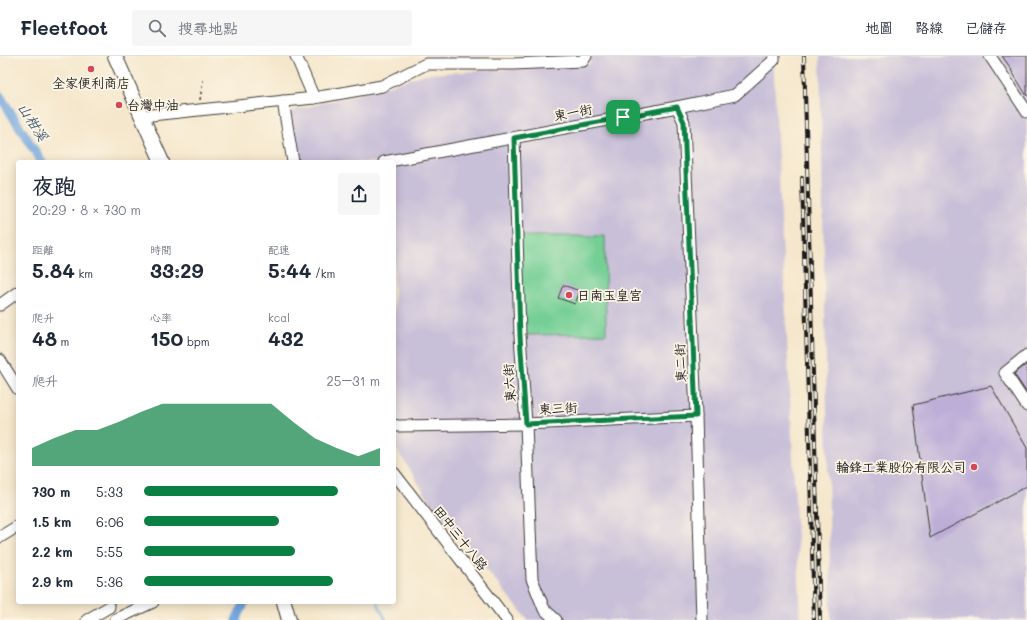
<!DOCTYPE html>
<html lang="zh-TW">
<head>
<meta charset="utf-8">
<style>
	:root { --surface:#fff; --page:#f6f6f7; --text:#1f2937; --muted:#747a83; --line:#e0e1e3; --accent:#0b8043 }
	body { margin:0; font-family:Mali,"LXGW WenKai TC",sans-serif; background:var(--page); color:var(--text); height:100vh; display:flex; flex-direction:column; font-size:15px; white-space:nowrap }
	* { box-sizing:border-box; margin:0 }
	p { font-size:13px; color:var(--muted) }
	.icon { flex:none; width:22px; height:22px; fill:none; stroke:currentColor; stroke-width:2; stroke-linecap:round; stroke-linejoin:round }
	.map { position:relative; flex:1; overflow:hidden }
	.panel { position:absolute; left:16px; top:104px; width:380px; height:444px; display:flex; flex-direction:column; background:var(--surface); border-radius:4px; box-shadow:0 2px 10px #0003 }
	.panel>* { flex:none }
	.pin { position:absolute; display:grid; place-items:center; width:34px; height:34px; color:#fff; margin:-17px; border-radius:8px; box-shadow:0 2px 6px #0006 }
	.round { display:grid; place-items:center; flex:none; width:42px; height:42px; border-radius:4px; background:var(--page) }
	.overview { display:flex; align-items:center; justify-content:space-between; height:68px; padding:0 16px }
	h1 { font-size:22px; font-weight:700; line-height:30px }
	.metrics { display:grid; grid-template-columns:repeat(3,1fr); gap:6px; height:68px; padding:4px 16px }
	.metrics div { display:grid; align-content:center }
	.metrics b { font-size:20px; font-weight:700 }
	.metrics small { font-size:11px; font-weight:400 }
	.metrics p { font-size:11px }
	.chart { height:112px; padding:8px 16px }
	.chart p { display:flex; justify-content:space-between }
	.chart svg { width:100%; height:72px; margin-top:4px; fill:var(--accent); opacity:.7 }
	ul { padding:0 16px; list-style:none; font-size:13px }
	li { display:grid; grid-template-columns:64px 48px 1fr; align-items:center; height:30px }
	li i { height:10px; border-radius:5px; background:var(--accent) }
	header { display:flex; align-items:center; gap:24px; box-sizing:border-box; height:56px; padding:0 20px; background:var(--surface); border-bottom:1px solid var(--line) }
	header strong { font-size:19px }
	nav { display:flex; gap:22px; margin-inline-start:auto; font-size:14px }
	.search { width:280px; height:36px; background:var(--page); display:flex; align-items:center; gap:10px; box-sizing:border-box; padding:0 14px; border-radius:4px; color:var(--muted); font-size:15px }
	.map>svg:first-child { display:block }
</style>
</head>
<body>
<header>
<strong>Fleetfoot</strong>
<div class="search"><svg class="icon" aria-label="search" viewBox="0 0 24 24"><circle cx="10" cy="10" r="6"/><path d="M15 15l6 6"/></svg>搜尋地點</div>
<nav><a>地圖</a><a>路線</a><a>已儲存</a></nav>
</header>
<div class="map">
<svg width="1027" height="564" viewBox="0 0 1027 564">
	<rect width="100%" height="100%" fill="#fcf5e5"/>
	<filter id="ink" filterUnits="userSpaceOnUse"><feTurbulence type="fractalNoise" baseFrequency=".025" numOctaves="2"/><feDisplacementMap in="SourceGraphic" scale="8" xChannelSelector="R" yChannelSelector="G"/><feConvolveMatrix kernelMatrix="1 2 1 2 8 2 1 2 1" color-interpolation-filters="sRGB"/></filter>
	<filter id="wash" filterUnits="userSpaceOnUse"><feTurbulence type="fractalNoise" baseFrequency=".012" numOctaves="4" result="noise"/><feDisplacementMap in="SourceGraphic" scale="16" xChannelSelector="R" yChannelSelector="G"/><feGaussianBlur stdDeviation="0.9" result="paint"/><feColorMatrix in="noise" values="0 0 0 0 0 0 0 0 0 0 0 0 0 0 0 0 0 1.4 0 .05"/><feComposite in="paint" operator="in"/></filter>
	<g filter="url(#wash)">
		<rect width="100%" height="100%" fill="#f5e7cc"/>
		<g fill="#c8bfd8">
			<polygon points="589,0 773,0 801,564 528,564 430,445 394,389 394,106 296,106 288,56 382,32 425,18 590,8"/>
			<polygon points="820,0 1027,0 1027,564 831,564"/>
		</g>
		<polygon fill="#75cf95" stroke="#487658" points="517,180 605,180 606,278 520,279"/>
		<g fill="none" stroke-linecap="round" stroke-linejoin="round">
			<polyline stroke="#71a5dd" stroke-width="2.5" points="377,546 386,564"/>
			<g stroke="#71a5dd" stroke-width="9">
				<polyline points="0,40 42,106"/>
				<polyline points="236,564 245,546"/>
			</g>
		</g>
		<g id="blocks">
			<g fill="#bdaed8">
				<polygon points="1002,0 1027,0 1027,40 1011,14 1012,14"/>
				<polygon points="563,229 580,235 575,248 558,242"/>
				<polygon points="1027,308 1027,337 1014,318"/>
				<polygon points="991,330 1027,392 1027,430 930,482 913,349"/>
			</g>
		</g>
	</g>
	<g filter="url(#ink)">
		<use href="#blocks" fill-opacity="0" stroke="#3d3a36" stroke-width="1"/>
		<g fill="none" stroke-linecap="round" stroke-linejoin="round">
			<defs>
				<g id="minor">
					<polyline points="296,0 314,42"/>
					<polyline points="990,0 1027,56"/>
					<polyline points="283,45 293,106"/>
					<polyline points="677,51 684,66 696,360 702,564"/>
					<polyline points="142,60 314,42 382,30 426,8 513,8 583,5 586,0"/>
					<polyline points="514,82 520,279 526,368 532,523 544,553 556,564"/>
					<polyline points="384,106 677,51 735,39 774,4 774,0"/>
					<polyline points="0,249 18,236"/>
					<polyline points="1027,299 1005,317 1027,350"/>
					<polyline points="0,304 18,333"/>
					<polyline points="394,369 398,370 526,368 696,360"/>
					<polyline points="394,417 507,564"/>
					<polyline points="0,481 18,470"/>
					<polyline points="116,563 153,546"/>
					<polyline points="87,564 109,551"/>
				</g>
				<g id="major">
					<polyline points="115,0 162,106"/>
					<polyline points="284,546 289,564"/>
				</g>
			</defs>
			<use href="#minor" stroke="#3d3a36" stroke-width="13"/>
			<use href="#major" stroke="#3d3a36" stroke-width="16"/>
			<polyline stroke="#3d3a36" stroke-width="1.5" stroke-dasharray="3 3" stroke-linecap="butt" points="200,44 203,24"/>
			<use href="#minor" stroke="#fff" stroke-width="11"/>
			<use href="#major" stroke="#fff" stroke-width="14"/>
			<defs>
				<g id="rail">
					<polyline points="804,0 820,564"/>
					<polyline points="802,122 814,564"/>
				</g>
			</defs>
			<use href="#rail" stroke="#1c1c1c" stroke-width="4"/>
			<use href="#rail" stroke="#fcf5e5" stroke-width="2.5" stroke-dasharray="8" stroke-linecap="butt"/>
		</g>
	</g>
	<g fill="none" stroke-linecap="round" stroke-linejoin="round" filter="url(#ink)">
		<defs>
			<polygon id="route" points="677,51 684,66 696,360 526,368 520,280 514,82"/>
		</defs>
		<use href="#route" stroke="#fff" stroke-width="8"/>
		<use href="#route" stroke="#0b8043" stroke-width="5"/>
	</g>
	<g fill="#d1495b" stroke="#fcf5e5" stroke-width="1.5">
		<circle cx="91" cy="13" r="4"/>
		<circle cx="119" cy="49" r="4"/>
		<circle cx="569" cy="239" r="4"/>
		<circle cx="974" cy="411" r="4"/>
	</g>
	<g text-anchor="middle" stroke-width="3.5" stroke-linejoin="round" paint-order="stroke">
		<g font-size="13" fill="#1c1c1c" stroke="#fcf5e5" text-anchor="start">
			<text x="91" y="32" text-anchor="middle">全家便利商店</text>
			<text x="127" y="54">台灣中油</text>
			<text x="577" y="244">日南玉皇宮</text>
			<text x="966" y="416" text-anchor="end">輪鋒工業股份有限公司</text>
		</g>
		<g font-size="13" fill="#1c1c1c" stroke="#fcf5e5">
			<text transform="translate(573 56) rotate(-11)" y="5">東一街</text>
			<text transform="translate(680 307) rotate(-92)" y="5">東二街</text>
			<text transform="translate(509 327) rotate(-94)" y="5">東六街</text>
			<text transform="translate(558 352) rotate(-3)" y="5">東三街</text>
			<text transform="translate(461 482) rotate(52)" y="5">田中三十八路</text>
		</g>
		<g font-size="14" font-style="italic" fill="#425a73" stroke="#fcf5e5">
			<text transform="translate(33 66) rotate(57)" y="5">山柑溪</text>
		</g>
	</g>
</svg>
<div class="pin" style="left:623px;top:61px;background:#1e9e55"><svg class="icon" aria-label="arrive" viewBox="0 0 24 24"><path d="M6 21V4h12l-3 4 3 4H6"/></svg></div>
<section class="panel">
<div class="overview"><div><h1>夜跑</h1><p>20:29 · 8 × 730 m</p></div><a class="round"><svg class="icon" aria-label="share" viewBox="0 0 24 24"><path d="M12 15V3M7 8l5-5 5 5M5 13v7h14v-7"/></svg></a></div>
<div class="metrics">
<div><p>距離</p><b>5.84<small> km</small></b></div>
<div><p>時間</p><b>33:29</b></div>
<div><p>配速</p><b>5:44<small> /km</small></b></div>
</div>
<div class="metrics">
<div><p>爬升</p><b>48<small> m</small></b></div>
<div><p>心率</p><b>150<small> bpm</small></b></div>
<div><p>kcal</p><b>432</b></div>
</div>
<div class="chart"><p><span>爬升</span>25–31 m</p>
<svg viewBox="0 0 160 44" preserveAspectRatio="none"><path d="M0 44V33L10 27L20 22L30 22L40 17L50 11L60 6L70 6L80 6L90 6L100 6L110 6L120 17L130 27L140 33L150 38L160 33V44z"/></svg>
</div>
<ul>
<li><b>730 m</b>5:33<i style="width:82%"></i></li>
<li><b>1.5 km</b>6:06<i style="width:57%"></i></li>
<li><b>2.2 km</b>5:55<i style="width:64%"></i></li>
<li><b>2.9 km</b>5:36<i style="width:80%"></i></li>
</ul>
</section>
</div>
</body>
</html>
